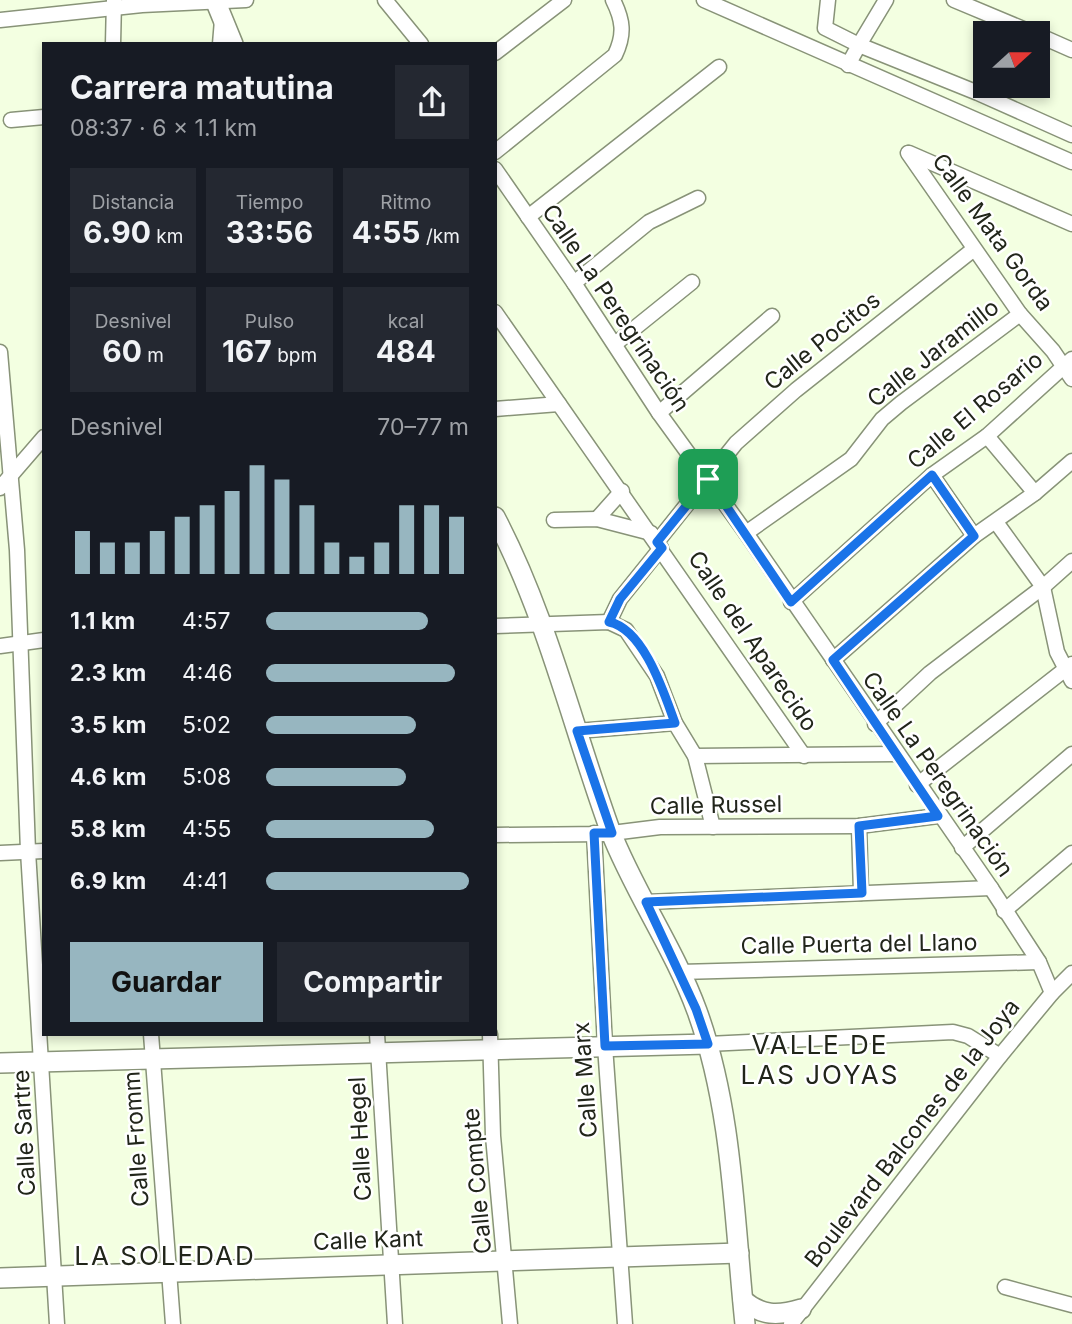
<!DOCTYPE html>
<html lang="es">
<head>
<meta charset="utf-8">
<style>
	:root { --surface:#171b24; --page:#242831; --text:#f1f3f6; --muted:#9ea1a6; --accent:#97b6c0 }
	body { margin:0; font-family:Inter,sans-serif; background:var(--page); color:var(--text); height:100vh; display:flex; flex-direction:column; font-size:26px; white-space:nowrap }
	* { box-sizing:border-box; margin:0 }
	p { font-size:23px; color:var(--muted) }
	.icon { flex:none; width:38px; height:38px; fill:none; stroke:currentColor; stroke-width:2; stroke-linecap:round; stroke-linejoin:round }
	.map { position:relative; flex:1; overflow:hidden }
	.panel { position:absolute; left:42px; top:42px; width:455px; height:994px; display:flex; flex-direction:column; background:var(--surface); border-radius:0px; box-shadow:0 4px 10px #0003 }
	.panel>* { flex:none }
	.needle { width:46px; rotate:69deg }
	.controls { position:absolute; left:973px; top:21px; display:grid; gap:14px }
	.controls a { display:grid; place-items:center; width:77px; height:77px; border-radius:0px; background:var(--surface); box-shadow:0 4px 10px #0003; font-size:35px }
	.pin { position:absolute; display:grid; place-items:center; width:60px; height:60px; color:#fff; margin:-30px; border-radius:14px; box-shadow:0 4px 10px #0006 }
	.round { display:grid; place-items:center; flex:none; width:74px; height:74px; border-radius:0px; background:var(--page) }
	.overview { display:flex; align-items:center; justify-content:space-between; height:119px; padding:0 28px }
	h1 { font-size:32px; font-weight:700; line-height:52px }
	.stats { display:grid; grid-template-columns:repeat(3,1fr); gap:10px; height:119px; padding:7px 28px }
	.stats div { display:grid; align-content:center; border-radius:0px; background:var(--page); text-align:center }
	.stats b { font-size:30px; font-weight:700 }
	.stats small { font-size:19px; font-weight:400 }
	.stats p { font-size:19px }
	.chart { height:196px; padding:14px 28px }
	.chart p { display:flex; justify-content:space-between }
	.chart svg { width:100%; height:126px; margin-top:7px; stroke:var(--accent); stroke-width:6 }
	.action { display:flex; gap:14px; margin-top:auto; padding:14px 28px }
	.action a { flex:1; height:80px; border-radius:0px; background:var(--accent); color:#111; font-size:28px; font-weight:700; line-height:80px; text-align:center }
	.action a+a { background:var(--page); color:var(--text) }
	ul { padding:0 28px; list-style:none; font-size:23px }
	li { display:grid; grid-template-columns:112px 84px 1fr; align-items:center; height:52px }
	li i { height:18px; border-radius:9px; background:var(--accent) }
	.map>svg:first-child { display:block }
</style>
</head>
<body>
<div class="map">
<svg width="1072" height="1324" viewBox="0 0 1072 1324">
	<rect width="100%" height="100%" fill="#f3ffe1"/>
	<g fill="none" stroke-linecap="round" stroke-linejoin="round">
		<defs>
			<g id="street">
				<polyline points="385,0 421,44"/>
				<polyline points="704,0 1072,162"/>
				<polyline points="828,0 825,28 859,45 848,65"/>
				<polyline points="886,0 859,45 978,93 1072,135"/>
				<polyline points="954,0 1033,33"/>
				<polyline points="0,20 142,5 246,0"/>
				<polyline points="1038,35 1072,50"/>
				<polyline points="113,44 114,0"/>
				<polyline points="220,44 222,20"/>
				<polyline points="495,53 564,0"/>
				<polyline points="11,120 44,117"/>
				<path d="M495,152l120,-97c10,-21 8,-35 -2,-55"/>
				<polyline points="908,153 1020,314 1053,351 1072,379"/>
				<polyline points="909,153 1072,224"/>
				<polyline points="495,169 574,283 659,413 746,533 991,888 1039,962 1052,993"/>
				<polyline points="528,217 719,67"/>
				<polyline points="574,283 649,222 698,198"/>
				<polyline points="495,312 804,756"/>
				<polyline points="615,344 692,282"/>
				<polyline points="0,352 17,550 28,851 57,1324"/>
				<polyline points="495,409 559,404"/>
				<polyline points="659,413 772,316"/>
				<polyline points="987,436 1035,493"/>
				<polyline points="932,475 974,536"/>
				<polyline points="0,488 44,437"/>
				<polyline points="597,519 622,491"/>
				<polyline points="554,520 597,519 651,533"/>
				<polyline points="996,522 1043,587 1057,652 1072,681"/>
				<polyline points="746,533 851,459 882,419 901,403 1020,314"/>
				<polyline points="657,542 736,443 796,390 974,249"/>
				<polyline points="791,602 932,475 987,436 1072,359"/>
				<polyline points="609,622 620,599 661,548"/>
				<polyline points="495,626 609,622 626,630 657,676 675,723 695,756 713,827"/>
				<polyline points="0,646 44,640"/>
				<polyline points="833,660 974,536 1035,493 1072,461"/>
				<polyline points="875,724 930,673 1043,587 1072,561"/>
				<polyline points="577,731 675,723"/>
				<polyline points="695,756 896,754"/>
				<polyline points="917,785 1072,664"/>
				<polyline points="859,826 861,893"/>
				<polyline points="594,833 605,1046 625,1324"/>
				<polyline points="495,835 604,834 660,827 859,826 938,816"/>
				<polyline points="962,848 1072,754"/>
				<polyline points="0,853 44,851"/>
				<polyline points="646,902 991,888"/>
				<polyline points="1004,911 1072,853"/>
				<polyline points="680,972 1039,962"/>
				<polyline points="151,1034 173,1324"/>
				<polyline points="377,1034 395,1324"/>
				<polyline points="490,1034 493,1136 510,1324"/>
				<polyline points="708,1044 953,1032 968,1036 1000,1056"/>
				<polyline points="1005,1287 1072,1305"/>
				<polyline points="791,1324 1000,1056 1052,993 1072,973"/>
			</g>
			<g id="secondary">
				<polyline points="215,0 233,44"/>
				<path d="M495,517c52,99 77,208 115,313 24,62 64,118 87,181 36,99 37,209 48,313"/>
				<polyline points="0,1063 708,1044"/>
				<polyline points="0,1278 739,1253"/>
				<path d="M743,1300c18,16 35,16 58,9"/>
			</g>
		</defs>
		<use href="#street" stroke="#889378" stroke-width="17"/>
		<use href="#secondary" stroke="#889378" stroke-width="22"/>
		<use href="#street" stroke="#fff" stroke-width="14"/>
		<use href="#secondary" stroke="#fff" stroke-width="19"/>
	</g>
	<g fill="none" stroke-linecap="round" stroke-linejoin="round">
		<defs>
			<path id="route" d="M932,475l42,61 -141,124 105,156 -79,10 3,67 -216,9 50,107 12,35 -103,2 -11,-213h18l-35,-102 98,-8c-11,-30 -31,-94 -66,-101l11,-23 42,-51 -5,-6 51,-63 83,123z"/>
		</defs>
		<use href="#route" stroke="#fff" stroke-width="14"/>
		<use href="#route" stroke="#1a73e8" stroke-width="9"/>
	</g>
	<g text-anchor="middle" stroke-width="5" stroke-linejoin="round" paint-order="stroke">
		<g font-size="23" fill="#21251a" stroke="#fff">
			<text transform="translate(993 232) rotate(54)" y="8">Calle Mata Gorda</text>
			<text transform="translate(616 308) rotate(56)" y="8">Calle La Peregrinación</text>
			<text transform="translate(822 341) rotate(-39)" y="8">Calle Pocitos</text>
			<text transform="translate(933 353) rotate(-38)" y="8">Calle Jaramillo</text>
			<text transform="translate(975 410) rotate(-40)" y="8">Calle El Rosario</text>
			<text transform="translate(753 641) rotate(56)" y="8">Calle del Aparecido</text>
			<text transform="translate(938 774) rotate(55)" y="8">Calle La Peregrinación</text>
			<text transform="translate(716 805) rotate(-1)" y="8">Calle Russel</text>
			<text transform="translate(859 944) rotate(-1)" y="8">Calle Puerta del Llano</text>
			<text transform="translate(585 1080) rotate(-94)" y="8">Calle Marx</text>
			<text transform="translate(24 1133) rotate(-93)" y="8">Calle Sartre</text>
			<text transform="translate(912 1133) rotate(-52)" y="8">Boulevard Balcones de la Joya</text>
			<text transform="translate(136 1139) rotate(-94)" y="8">Calle Fromm</text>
			<text transform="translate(360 1139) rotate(-93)" y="8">Calle Hegel</text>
			<text transform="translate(477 1181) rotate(-95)" y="8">Calle Compte</text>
			<text transform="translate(368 1240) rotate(-2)" y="8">Calle Kant</text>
		</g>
		<g font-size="26" letter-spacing="2" fill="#21251a" stroke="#fff">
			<text x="820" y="1054">VALLE DE<tspan x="820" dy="30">LAS JOYAS</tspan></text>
			<text x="165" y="1265">LA SOLEDAD</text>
		</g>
	</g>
</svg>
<div class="controls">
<a><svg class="needle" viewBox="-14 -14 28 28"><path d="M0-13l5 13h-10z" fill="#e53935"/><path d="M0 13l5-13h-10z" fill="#9ea1a6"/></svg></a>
</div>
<div class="pin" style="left:708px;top:479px;background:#1e9e55"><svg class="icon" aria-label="arrive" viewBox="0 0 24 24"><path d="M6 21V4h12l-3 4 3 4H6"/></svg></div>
<section class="panel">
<div class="overview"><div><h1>Carrera matutina</h1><p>08:37 · 6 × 1.1 km</p></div><a class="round"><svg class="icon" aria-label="share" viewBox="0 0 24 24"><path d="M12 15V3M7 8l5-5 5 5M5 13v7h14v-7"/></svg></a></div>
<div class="stats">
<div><p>Distancia</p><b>6.90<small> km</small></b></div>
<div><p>Tiempo</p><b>33:56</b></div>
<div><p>Ritmo</p><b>4:55<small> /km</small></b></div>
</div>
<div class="stats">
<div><p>Desnivel</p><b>60<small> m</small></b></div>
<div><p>Pulso</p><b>167<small> bpm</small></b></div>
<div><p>kcal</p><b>484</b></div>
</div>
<div class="chart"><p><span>Desnivel</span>70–77 m</p>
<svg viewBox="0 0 160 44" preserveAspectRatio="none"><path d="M5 44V29M15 44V33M25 44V33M35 44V29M45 44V24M55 44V20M65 44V15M75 44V6M85 44V11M95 44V20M105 44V33M115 44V38M125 44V33M135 44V20M145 44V20M155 44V24"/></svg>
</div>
<ul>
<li><b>1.1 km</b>4:57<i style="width:80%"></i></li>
<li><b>2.3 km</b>4:46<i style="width:93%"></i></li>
<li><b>3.5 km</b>5:02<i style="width:74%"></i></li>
<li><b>4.6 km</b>5:08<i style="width:69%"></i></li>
<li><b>5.8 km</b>4:55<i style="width:83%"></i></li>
<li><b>6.9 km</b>4:41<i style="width:100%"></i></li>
</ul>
<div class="action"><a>Guardar</a><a>Compartir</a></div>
</section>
</div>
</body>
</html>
